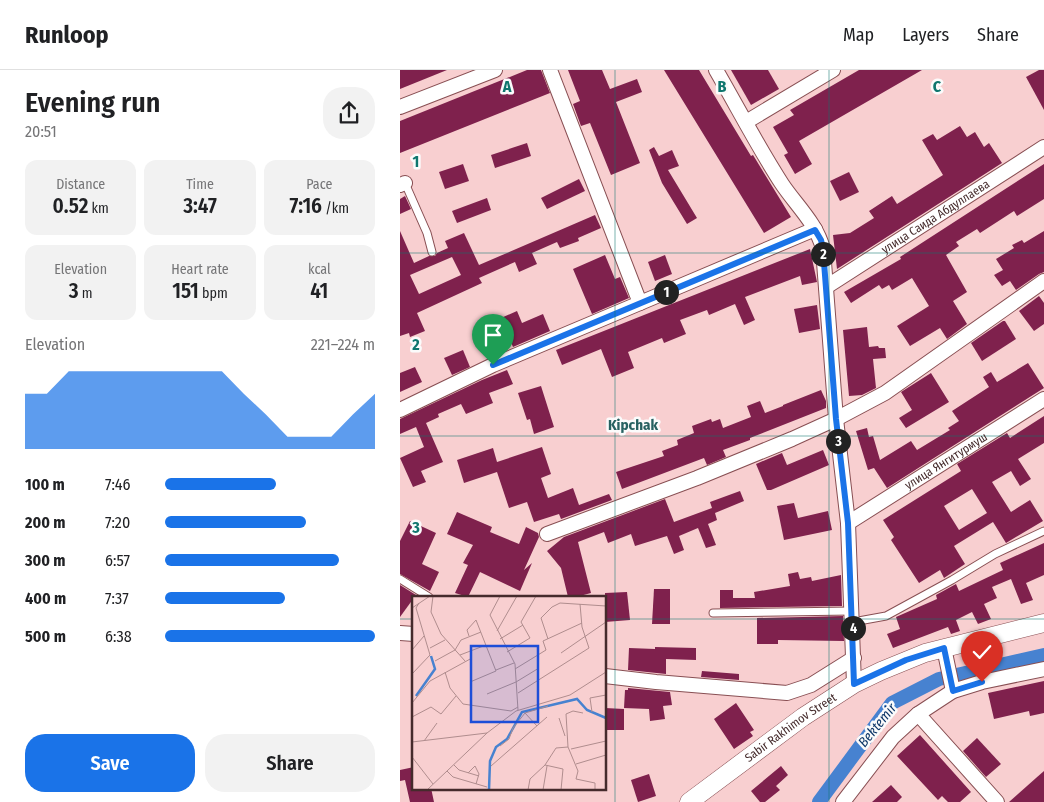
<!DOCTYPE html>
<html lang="en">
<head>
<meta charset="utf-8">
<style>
	:root { --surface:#fff; --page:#f2f2f2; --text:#202124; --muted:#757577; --line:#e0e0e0; --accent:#1a73e8 }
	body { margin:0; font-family:"Fira Sans Condensed",sans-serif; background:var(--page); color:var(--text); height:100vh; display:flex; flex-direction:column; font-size:19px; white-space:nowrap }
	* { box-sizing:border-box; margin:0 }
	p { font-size:16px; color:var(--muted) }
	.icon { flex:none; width:28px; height:28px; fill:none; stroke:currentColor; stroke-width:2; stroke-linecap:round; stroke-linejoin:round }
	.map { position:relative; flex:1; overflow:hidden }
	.side { display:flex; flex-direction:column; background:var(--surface); width:400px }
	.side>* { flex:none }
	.pin { position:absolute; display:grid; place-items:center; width:42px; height:42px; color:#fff; margin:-51px -21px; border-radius:50% 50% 50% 0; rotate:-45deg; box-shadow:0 0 5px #0007 }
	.pin .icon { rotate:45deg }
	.km { position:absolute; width:25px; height:25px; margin:-12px; border-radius:50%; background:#222; color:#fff; font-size:14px; line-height:25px; text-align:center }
	.round { display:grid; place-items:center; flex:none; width:52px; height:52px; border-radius:20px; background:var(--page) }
	.summary { display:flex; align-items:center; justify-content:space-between; height:85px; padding:0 25px }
	h1 { font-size:28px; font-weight:600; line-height:38px }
	.metrics { display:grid; grid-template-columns:repeat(3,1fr); gap:8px; height:85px; padding:5px 25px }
	.metrics div { display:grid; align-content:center; border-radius:12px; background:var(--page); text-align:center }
	.metrics b { font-size:21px; font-weight:600 }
	.metrics small { font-size:14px; font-weight:400 }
	.metrics p { font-size:14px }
	.chart { height:140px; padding:10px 25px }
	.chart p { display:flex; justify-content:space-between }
	.chart svg { width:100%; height:90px; margin-top:5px; fill:var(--accent); opacity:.7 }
	.primary-button { display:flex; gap:10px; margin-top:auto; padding:10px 25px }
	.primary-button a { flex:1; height:58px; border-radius:20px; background:var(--accent); color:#fff; font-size:20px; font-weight:600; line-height:58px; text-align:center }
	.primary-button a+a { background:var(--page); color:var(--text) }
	ul { padding:0 25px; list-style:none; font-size:16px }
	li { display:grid; grid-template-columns:80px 60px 1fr; align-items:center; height:38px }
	li i { height:12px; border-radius:6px; background:var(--accent) }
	header { display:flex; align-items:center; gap:30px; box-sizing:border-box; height:70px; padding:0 25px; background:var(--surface); border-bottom:1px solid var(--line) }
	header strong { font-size:24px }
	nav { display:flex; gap:28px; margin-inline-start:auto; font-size:18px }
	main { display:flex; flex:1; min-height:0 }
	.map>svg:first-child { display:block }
</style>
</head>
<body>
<header>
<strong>Runloop</strong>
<nav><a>Map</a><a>Layers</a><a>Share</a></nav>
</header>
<main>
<section class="side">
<div class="summary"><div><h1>Evening run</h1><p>20:51</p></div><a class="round"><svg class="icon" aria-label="share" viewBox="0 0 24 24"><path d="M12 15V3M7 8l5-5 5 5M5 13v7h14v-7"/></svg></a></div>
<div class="metrics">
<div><p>Distance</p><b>0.52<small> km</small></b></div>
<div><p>Time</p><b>3:47</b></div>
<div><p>Pace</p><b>7:16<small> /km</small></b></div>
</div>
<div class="metrics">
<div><p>Elevation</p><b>3<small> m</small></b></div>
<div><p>Heart rate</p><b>151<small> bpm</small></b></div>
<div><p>kcal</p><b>41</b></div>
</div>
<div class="chart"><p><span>Elevation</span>221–224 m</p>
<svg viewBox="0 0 160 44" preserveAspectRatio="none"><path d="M0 44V17L10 17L20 6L30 6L40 6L50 6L60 6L70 6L80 6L90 6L100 17L110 27L120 38L130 38L140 38L150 27L160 17V44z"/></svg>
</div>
<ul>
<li><b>100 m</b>7:46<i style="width:53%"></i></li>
<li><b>200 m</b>7:20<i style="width:67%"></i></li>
<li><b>300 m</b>6:57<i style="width:83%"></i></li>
<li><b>400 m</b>7:37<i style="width:57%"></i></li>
<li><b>500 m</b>6:38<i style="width:100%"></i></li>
</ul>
<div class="primary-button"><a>Save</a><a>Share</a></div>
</section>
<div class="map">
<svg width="644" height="732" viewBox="0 0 644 732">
	<rect width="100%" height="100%" fill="#f8cfd0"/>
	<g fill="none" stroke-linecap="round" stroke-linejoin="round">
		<polyline stroke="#4782d0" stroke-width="14" points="419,732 492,633 539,609 644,585"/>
	</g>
	<g fill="#7f214d" fill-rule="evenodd">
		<polygon points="0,0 47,0 0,19"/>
		<polygon points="127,0 141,0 150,23 0,83 0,51"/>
		<polygon points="168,0 202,0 210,19 237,9 242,22 216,32 240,93 211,105 190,53 181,56 173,34 180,31"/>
		<polygon points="264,0 299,0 351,86 353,85 391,147 364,163"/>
		<polygon points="331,0 368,0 379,19 351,35"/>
		<polygon points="459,0 522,0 399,71 412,94 395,104 384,85 388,83 373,57 394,45 390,40"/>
		<polygon points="639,0 644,0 644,40 626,7"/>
		<polygon points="560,56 567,67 575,62 584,77 589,73 602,93 437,199 433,165 450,163 474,148 469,141 492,126 497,134 543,105 522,70 533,64 537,70"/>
		<polygon points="127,73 131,86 95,98 91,85"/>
		<polygon points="254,77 259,86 272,80 279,96 268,100 297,148 287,154 262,113 249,80"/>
		<polygon points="63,94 69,111 45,119 39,102"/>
		<polygon points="644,94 644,129 617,146 614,141 580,163 577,159 556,172 559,176 546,185 567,222 553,231 567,254 547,269 540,258 510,276 497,256 529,236 512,208 492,220 489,215 482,219 479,215 451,233 444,222 501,189 500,187"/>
		<polygon points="449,102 459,122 440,131 430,111"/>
		<polygon points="179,109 185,121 147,139 141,128"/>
		<polygon points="5,126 11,139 0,144 0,129"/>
		<polygon points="87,128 91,140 57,153 52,141"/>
		<path d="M195,145l6,13 -23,10 1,3 -19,7 -3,-6 -25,11 5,11 -18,8 -4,-10 -36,16 3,5 -65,30 8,18 -15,6 -1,-4 -9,3v-105l14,32 15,-7h6l2,-3 11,-5 -3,-7 19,-8 15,32zM52,187l9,18 -42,19 -9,-19z"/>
		<polygon points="644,161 644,202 639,204 616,220 610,211 602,216 594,205 603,200 596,189 614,178 612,175 622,170 624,173"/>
		<polygon points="410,179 417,212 402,215 400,206 345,227 355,250 344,255 335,234 309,245 307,240 280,250 286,264 264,273 262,268 228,282 234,298 212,307 201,279 162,295 156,280"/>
		<polygon points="205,185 215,209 220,207 229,228 192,244 173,199"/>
		<polygon points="265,185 272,204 255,211 248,192"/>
		<polygon points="639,226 644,233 644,254 634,261 619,241"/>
		<polygon points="417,235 420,259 399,263 394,239"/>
		<polygon points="117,241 122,253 143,244 150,261 113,277 101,248"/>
		<polygon points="603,251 605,251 616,269 582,291 571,273"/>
		<polygon points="467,257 469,277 478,276 479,278 485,278 486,288 473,289 476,318 462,325 449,326 443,260"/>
		<polygon points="63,280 70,297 52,305 44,288"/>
		<polygon points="628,293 644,318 487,418 474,398 468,400 456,361 467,358 469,367 473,366 480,390 511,371 517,380 550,360 548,358 559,351 552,341 589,317 583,307 591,302 597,312"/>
		<polygon points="15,297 22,312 0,322 0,303"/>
		<polygon points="107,300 113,314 89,323 93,333 66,344 61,334 38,344 39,347 26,353 43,392 21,401 26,412 13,417 0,388 24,377 16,357 0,364 0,349 82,310"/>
		<polygon points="531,303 549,332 506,358 499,348 512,340 501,322"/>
		<polygon points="141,316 154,357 134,364 130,349 127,350 118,323"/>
		<polygon points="421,320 426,331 426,338 350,368 350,370 323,380 326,387 307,395 304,388 222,419 216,402 264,386 262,381 278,375 277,370 294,363 292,356 311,349 312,352 320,349 323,358 351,347 347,336 360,331 365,343 383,336 383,335"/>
		<path d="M644,346v27l-26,16 13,20 -11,7 -9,-15 -19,11 19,30 19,-12 13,21 -37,22 -13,-21 -39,24 11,18 -21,14 -4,-8 -21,13 -28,-43 3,-3 -11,-17 78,-49 -4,-7 50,-31 3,5zM572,419l15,24 -28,17 -15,-24z"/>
		<polygon points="142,377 151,404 141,408 148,428 173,418 179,435 209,424 212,430 161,449 159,444 134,452 127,432 109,438 97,402 64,413 57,390 93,378 97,392"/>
		<polygon points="423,380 429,395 371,420 367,420 356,394 382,383 387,395"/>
		<polygon points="340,421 344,431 315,443 317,450 308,454 316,475 306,478 298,458 279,466 284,480 274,484 267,466 235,476 231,464 208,473 204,462 178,472 191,523 176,527 168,527 161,498 147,481 164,467 265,429 274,452 312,438 310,432"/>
		<polygon points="394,433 398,448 428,441 432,460 384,470 377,436"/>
		<polygon points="57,442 92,457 90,462 119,474 126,457 138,463 139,467 124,500 132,493 120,521 80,502 68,527 55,523 68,495 63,493 73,475 47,464"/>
		<polygon points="10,451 36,463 22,494 39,502 30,521 0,504 0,471"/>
		<polygon points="644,473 644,505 626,513 633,530 621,534 611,509 592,517 597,528 584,534 591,549 578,554 572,542 556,550 560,561 551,564 548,557 493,578 487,564 500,559 496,547 537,529 536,525 556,514 559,521 603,500 600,493"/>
		<polygon points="398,502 400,509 411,507 412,511 441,505 442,536 320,538 320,520 333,520 333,528 355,528 354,522 390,516 388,504"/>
		<polygon points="0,515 16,525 0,547"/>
		<polygon points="254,519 270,519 270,554 252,554"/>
		<polygon points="227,522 230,550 205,552 205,523"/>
		<polygon points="443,546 444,571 378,570 378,574 357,574 357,548"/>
		<polygon points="255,577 296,578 296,590 266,589 266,604 228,600 229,578 255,579"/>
		<polygon points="302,601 339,604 339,610 301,607"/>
		<polygon points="644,611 644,643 630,646 629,641 594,649 588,623"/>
		<polygon points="228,618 270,622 272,635 263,636 265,649 250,651 249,639 224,638 225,620 228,620"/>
		<polygon points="336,633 354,660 350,662 353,666 334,679 314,649"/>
		<polygon points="205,638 224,639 224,660 205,660"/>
		<polygon points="520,665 571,722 560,732 548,732 542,726 538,730 497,686"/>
		<polygon points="577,668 601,694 586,707 563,681"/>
		<polygon points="381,696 388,705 376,716 380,720 365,732 360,732 351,721"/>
		<polygon points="14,697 14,718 31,718 34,732 10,732 5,710 0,711 0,700"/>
		<polygon points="644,701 644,732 609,732 636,708"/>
		<polygon points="249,704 256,726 238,732 231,710"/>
		<polygon points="491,715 502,727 497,732 472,732"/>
	</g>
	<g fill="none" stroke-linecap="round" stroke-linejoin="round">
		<defs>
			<g id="service">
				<polyline points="5,113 27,163 32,182"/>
				<polyline points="0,509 29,527"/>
				<polyline points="313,543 452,541"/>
				<polyline points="453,552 486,546 552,510 595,484 644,461"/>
			</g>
			<g id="minor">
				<path d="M316,0c22,38 42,77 66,114 14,21 35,40 41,65l13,170 12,104 6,161"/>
				<polyline points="0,37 95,0"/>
				<polyline points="346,52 433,0"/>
				<polyline points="0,115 5,113"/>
				<path id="s1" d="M426,217l218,-140"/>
				<polyline points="240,233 415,159"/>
				<polyline points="0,340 93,295 240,233 150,0"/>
				<path id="s2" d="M448,453l196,-124"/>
				<polyline points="147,464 297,408 392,369 436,349 485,323 644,211"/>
				<polyline points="0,563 14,564"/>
				<polyline points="544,578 553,621"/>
				<polyline points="205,606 256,612 387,623 411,615 454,588"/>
				<polyline points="518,644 597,732"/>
				<polyline points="443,732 493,667 518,644 553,621 582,612 644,599"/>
			</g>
			<g id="tertiary">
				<path id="s3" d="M289,732l114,-85 51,-33 27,-13 44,-18 119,-30"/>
			</g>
		</defs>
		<use href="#service" stroke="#884f53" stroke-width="9"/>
		<use href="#minor" stroke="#884f53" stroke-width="16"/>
		<use href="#tertiary" stroke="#884f53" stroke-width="19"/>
		<use href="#service" stroke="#fff" stroke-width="7"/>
		<use href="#minor" stroke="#fff" stroke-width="14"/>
		<use href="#tertiary" stroke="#fff" stroke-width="18"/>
	</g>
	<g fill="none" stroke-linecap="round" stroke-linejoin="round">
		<defs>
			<polyline id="route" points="93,295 415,160 421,170 423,179 436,349 448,453 454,614 506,590 544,578 553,621 582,612"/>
		</defs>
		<use href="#route" stroke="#fff" stroke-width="10"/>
		<use href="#route" stroke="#1a73e8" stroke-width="6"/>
	</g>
	<path fill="none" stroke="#0f766e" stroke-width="1" stroke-opacity="0.55" d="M215,0v732M429,0v732M0,183h644M0,366h644M0,549h14M205,549h439"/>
	<g text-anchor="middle" stroke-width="5" stroke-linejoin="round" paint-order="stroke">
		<g font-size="12" fill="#452b2c" stroke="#fbfbfb">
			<text dy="4" stroke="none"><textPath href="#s1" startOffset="130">улица Саида Абдуллаева</textPath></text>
			<text dy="4" stroke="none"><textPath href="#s2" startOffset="116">улица Янгитурмуш</textPath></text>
			<text dy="4" stroke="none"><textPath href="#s3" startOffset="126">Sabir Rakhimov Street</textPath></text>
		</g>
		<g font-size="14" font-style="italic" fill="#0c3567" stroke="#fbfbfb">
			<text transform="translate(477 655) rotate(-51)" y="5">Bektemir</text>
		</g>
		<g font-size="15" font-weight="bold" fill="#276161" stroke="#fbfbfb">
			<text x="233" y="360">Kipchak</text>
		</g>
	</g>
	<g transform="translate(12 526)">
		<rect width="194" height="194" fill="#f8cfd0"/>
		<path fill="none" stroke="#4782d0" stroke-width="2.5" d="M4,100l19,-27 -4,-13M77,194l1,-29 6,-14 11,-8 15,-27 55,-13 10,11 19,8"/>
		<path fill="none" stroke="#b08d8e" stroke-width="1" d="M21,0l-2,16 10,22 24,27M88,0l-10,19 25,49 3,46M0,12l18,-12M85,35l20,-35M57,40l-2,-6 9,-10 20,51 -26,11M88,43l23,-14M136,43l-7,-21 11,-11 8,-4 46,3M18,52l15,-8M0,54l12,-14M95,56l23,-14 -9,-16 15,-26M149,57l45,-31M48,59l26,-10M23,65l20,-11 6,-10 20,-8M103,73l31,-19 -3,-9 39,-18M84,74l18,-7M33,76l5,16 13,16 48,7 7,-4M0,78l18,-19 -14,-47 3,-5M106,97l71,-45 -7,-21 -2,-23M75,98l29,-12 23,-14M0,107l18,-22 42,-23M180,116l-2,-14 16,-3M113,117l12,13M0,121l19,-10 10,7 15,-18M147,122l6,18M12,145l13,-18M0,146l75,-9M88,150l9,-7 4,-11 12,-15 23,-7M156,151l-2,-33 7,-3 10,2M159,153l35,-8M0,161l21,27M164,168l30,-9M42,169l5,5 20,6M133,169l18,4 -2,21M79,170l56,-49M35,175l6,6 34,10M56,177l7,-7 4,8 -3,10M15,194l60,-57 29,-22 54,-16 36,-23M116,194l2,-11 15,-14 11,-17 12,-1 10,24 -2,8 19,4v7M131,194l4,-24"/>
		<path fill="#1d4ed8" fill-opacity="0.15" stroke="#1d4ed8" stroke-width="2.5" d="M59,50h67v76h-67z"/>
		<rect width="194" height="194" fill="none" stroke="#452b2c" stroke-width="2.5"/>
	</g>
	<g font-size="16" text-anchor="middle" font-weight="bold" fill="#0f766e" stroke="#fbfbfb" stroke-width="5" stroke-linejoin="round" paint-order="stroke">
		<text x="107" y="22">A</text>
		<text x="322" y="22">B</text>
		<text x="537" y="22">C</text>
		<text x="16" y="97">1</text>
		<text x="16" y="280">2</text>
		<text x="16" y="463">3</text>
	</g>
</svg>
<div class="pin" style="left:93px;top:295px;background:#1e9e55"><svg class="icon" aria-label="arrive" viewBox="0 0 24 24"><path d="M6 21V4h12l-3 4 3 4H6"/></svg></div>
<div class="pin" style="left:582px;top:612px;background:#d93025"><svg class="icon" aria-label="check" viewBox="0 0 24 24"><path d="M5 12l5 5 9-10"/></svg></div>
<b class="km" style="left:266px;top:222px">1</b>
<b class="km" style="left:423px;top:184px">2</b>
<b class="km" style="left:438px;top:371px">3</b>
<b class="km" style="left:453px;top:558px">4</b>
</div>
</main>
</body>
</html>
